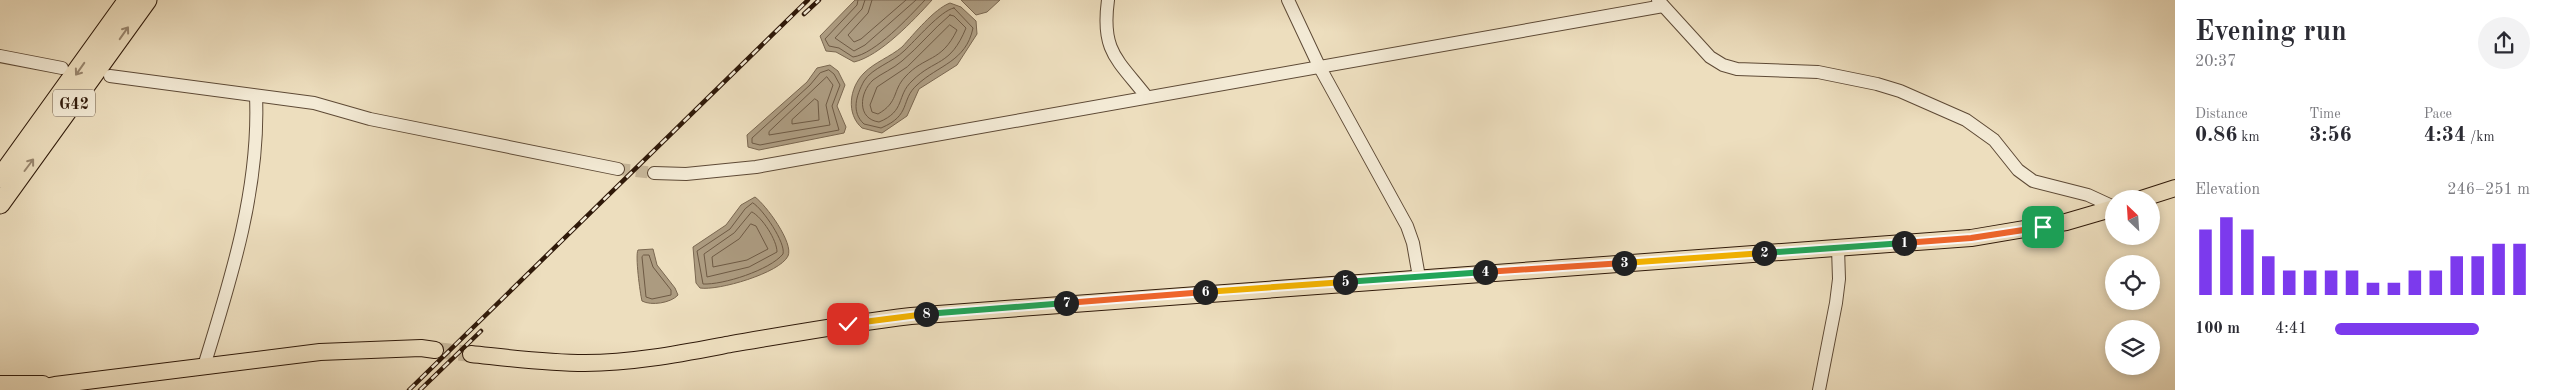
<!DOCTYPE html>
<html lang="en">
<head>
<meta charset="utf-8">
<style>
	:root { --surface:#fff; --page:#f2f2f3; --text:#2b2b33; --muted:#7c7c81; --accent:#7c3aed }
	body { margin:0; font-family:"Old Standard TT",serif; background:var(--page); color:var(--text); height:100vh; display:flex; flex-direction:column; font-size:19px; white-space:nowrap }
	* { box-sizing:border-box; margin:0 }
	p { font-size:16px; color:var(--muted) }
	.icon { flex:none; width:28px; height:28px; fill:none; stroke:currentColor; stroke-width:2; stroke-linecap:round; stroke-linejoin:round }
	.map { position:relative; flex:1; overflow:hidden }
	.side { display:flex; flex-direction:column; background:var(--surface); width:375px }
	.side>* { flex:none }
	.needle { width:32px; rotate:335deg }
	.buttons { position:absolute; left:2105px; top:190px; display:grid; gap:10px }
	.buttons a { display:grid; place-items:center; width:55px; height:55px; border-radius:50%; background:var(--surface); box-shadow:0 2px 8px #0003; font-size:25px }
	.pin { position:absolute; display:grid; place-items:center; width:42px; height:42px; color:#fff; margin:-21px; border-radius:10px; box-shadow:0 2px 8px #0006 }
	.km { position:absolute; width:25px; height:25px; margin:-12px; border-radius:50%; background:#222; color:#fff; font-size:14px; line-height:25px; text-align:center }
	.round { display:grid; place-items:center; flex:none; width:52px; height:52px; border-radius:26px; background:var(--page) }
	.head { display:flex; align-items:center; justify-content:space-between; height:85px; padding:0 20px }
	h1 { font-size:28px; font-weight:700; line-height:38px }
	.stats { display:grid; grid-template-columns:repeat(3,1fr); gap:8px; height:85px; padding:5px 20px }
	.stats div { display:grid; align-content:center }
	.stats b { font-size:21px; font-weight:700 }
	.stats small { font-size:14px; font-weight:400 }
	.stats p { font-size:14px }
	.chart { height:140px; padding:10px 20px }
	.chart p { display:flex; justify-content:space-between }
	.chart svg { width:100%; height:90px; margin-top:5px; stroke:var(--accent); stroke-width:6 }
	ul { padding:0 20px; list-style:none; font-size:16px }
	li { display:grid; grid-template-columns:80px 60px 1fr; align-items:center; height:38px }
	li i { height:12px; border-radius:6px; background:var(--accent) }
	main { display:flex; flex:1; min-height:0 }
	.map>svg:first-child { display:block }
</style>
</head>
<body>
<main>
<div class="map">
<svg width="2175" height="390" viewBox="0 0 2175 390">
	<rect width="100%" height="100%" fill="#eddebe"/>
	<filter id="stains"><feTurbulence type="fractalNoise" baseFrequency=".004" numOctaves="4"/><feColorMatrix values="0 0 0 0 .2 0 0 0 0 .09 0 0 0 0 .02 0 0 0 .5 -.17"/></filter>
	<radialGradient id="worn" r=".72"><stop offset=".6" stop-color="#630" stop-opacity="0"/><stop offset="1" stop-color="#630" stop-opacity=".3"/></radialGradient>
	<g fill="#ac9b80" stroke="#7a6750">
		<path d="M855,0h77c-18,20 -52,56 -78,62l-18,-10 -10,-1 -6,-15z"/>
		<polygon points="961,0 1000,0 987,12 976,15"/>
		<path d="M950,3l11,4 15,14 1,13 -20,31 -38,24 -12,27 -25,17 -20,-5c-16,-14 -13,-40 2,-55 11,-11 26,-16 38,-26 12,-13 32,-38 48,-44z"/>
		<polygon points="830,65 838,71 845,85 837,106 846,127 844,133 759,150 748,147 747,135 807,82 817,68"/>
		<path d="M755,197c11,8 39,46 33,59 -8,17 -70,35 -88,32l-4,-5 -3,-36 33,-22 15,-20z"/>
		<path d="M653,249l4,16 18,23 3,7c-7,8 -27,11 -36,6 -2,-8 -7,-46 -4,-51z"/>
	</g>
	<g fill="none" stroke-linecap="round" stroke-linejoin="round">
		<g stroke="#6e5a44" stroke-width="1">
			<path d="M858,0l-1,5 -32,34 4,7 10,2 14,9c22,-3 56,-40 72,-57"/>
			<polyline points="865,0 862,9 835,38 854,51 865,45 916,0"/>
			<polyline points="872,0 868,13 848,35 854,42 861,39 906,0"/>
			<path d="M954,8l19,20c-7,34 -35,37 -56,57 -17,15 -5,30 -36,43l-17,-4c-13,-12 -8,-28 0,-43 8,-13 29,-19 40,-30 11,-10 37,-41 50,-43z"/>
			<path d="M950,15l4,1 12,12c-16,39 -31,30 -54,53 -16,15 -6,30 -33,41 -22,-3 -20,-29 -6,-42 9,-7 20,-11 29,-19 17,-14 31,-32 48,-46z"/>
			<path d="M950,25l7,5c-16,33 -32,25 -52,47 -13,14 -6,25 -27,37l-6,-2 -2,-7 7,-18 30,-20z"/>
			<polygon points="829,70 834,74 840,85 832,106 839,130 760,145 752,143 752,138 810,85 820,73"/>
			<polygon points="827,77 833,85 826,105 830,125 769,135 769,132"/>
			<polygon points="815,99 818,101 819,120 792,124 792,120"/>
			<path d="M753,203c10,6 33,40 30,51 -13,16 -60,31 -80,30l-6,-33 33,-22 15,-20z"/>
			<path d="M752,212c10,5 25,28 25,40l-28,15 -42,10 -3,-23 30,-21z"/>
			<polygon points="751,224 756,226 768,249 747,260 713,267 712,257 739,239"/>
			<polygon points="644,255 649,255 653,267 671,290 671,295 652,299 646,297 642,257"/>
		</g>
		<polyline stroke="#c7b79a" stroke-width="12" stroke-dasharray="12 6" stroke-linecap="butt" points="618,169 654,173"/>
		<polyline stroke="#c7b79a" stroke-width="16" stroke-dasharray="16 8" stroke-linecap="butt" points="435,350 471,354"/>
		<defs>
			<g id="minor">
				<path d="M1108,0c-7,51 9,59 38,96"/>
				<polyline points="1288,0 1319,66 1407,226 1413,243 1419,277"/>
				<polyline points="1658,0 1710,57 1723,65 1737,69 1818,72 1877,84 1900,91 1966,120 1994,140 2018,170 2033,181 2088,195 2114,207"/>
				<polyline points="0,56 62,68"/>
				<polyline points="110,76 314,103 370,119 618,169"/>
				<polyline points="654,173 686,174 756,167 1663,6"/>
				<path d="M204,366c27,-87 56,-178 52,-270"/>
				<polyline points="1819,390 1836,303 1839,279 1838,248"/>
			</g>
			<g id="major">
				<polyline points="2141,199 2175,188"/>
				<path d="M471,354c38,4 76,9 114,9 49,0 98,-10 146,-19 60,-10 120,-21 180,-28l1060,-78 95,-16 48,-14"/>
				<polyline points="0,384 43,384"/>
				<polyline points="31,390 55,385 320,352 421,348 435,350"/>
			</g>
			<g id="highway">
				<polyline points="0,178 128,0"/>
				<polyline points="0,204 147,0"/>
			</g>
		</defs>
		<use href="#minor" stroke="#5e4a36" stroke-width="14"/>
		<use href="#major" stroke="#2f1909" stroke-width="18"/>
		<use href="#highway" stroke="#2f1909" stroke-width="21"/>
		<use href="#minor" stroke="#f3ead5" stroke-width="12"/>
		<use href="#major" stroke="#eddebe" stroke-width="16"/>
		<use href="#highway" stroke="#eddebe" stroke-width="19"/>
		<defs>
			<g id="rail">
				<polyline points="804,14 819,0"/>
				<polyline points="409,390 808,0"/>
				<polyline points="420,390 481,331"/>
			</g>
		</defs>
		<use href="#rail" stroke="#2f1909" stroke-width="4.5"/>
		<use href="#rail" stroke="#f3ead5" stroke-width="2.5" stroke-dasharray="8" stroke-linecap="butt"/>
	</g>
	<defs><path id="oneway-shaft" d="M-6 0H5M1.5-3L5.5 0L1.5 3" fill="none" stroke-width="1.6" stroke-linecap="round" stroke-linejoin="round" transform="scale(1.25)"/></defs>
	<g stroke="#98856d">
		<use href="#oneway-shaft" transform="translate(124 33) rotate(-55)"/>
		<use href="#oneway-shaft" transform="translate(80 69) rotate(125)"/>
		<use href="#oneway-shaft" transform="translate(29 165) rotate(-53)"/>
	</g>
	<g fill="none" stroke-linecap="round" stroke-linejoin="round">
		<defs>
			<polyline id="split-1" points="1904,243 1971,238 2043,227"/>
			<polyline id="split-2" points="1764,253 1904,243"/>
			<polyline id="split-3" points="1624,263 1764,253"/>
			<polyline id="split-4" points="1485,272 1624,263"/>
			<polyline id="split-5" points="1345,282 1485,272"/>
			<polyline id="split-6" points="1205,292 1345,282"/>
			<polyline id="split-7" points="1066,303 1205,292"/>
			<polyline id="split-8" points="926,314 1066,303"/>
			<polyline id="split-9" points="848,324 926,314"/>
		</defs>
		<use href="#split-1" stroke="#fff" stroke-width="10"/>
		<use href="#split-2" stroke="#fff" stroke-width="10"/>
		<use href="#split-3" stroke="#fff" stroke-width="10"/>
		<use href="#split-4" stroke="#fff" stroke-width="10"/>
		<use href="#split-5" stroke="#fff" stroke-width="10"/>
		<use href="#split-6" stroke="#fff" stroke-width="10"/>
		<use href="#split-7" stroke="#fff" stroke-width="10"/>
		<use href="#split-8" stroke="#fff" stroke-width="10"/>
		<use href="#split-9" stroke="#fff" stroke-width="10"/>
		<use href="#split-1" stroke="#f0652b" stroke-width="6"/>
		<use href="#split-2" stroke="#22a559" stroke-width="6"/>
		<use href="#split-3" stroke="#f5b400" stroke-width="6"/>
		<use href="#split-4" stroke="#f0652b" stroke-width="6"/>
		<use href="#split-5" stroke="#22a559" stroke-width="6"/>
		<use href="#split-6" stroke="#f5b400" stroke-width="6"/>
		<use href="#split-7" stroke="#f0652b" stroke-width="6"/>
		<use href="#split-8" stroke="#22a559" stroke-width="6"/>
		<use href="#split-9" stroke="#f5b400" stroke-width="6"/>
	</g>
	<g text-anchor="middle" stroke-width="4" stroke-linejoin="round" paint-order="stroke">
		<rect fill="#f3ead5" stroke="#6a5846" stroke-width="1" x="53" y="89.5" width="42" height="27" rx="4"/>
		<g font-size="16" font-weight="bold" fill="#2f1909">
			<text x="74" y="109">G42</text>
		</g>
	</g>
	<rect width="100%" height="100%" filter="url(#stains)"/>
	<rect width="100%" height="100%" fill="url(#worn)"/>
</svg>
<div class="buttons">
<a><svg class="needle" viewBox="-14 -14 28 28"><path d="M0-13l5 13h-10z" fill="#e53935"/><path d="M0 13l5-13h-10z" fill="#7c7c81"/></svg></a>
<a><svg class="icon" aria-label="locate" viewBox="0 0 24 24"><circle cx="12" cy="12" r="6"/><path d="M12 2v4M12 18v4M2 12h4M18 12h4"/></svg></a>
<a><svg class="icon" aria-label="layers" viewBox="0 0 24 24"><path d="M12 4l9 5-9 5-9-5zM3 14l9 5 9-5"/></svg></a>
</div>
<div class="pin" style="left:2043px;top:227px;background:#1e9e55"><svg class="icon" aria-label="arrive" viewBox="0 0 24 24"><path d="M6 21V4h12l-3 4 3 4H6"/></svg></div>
<div class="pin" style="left:848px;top:324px;background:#d93025"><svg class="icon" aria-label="check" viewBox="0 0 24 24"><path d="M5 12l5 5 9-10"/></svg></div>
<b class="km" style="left:1904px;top:243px">1</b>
<b class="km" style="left:1764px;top:253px">2</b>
<b class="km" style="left:1624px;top:263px">3</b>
<b class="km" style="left:1485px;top:272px">4</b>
<b class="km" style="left:1345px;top:282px">5</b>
<b class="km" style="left:1205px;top:292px">6</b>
<b class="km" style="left:1066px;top:303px">7</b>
<b class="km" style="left:926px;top:314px">8</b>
</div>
<section class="side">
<div class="head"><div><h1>Evening run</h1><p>20:37</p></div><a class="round"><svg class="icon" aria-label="share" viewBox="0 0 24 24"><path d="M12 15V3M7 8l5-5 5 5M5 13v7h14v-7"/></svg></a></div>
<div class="stats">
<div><p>Distance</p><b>0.86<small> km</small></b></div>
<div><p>Time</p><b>3:56</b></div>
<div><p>Pace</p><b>4:34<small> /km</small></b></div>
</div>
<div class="chart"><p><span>Elevation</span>246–251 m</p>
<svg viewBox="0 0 160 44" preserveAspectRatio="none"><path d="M5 44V12M15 44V6M25 44V12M35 44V25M45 44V32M55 44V32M65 44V32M75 44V32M85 44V38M95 44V38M105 44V32M115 44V32M125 44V25M135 44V25M145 44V19M155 44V19"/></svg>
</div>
<ul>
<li><b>100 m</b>4:41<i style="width:74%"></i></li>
</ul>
</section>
</main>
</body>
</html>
